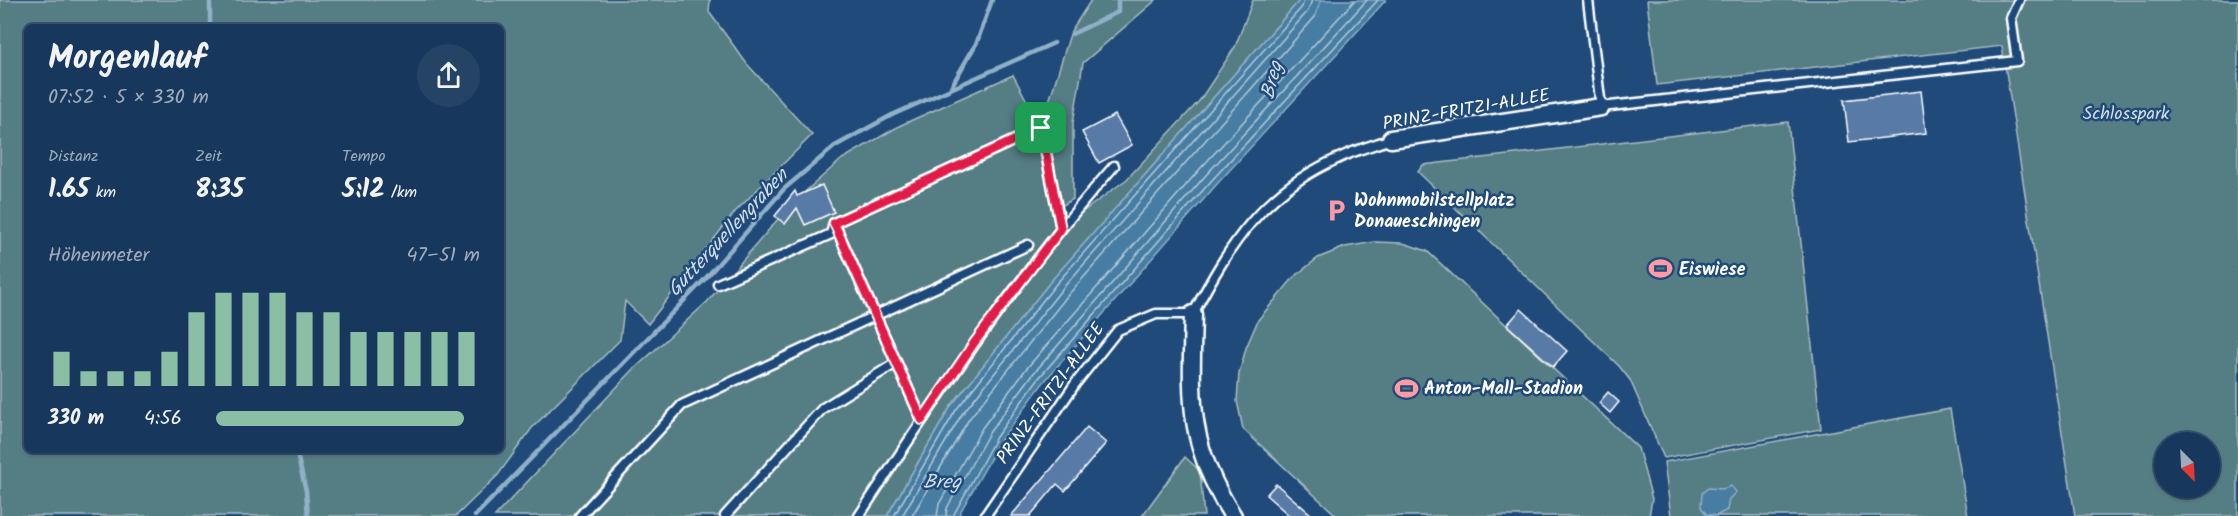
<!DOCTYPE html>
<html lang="de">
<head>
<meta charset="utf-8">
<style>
	:root { --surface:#17385c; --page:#244365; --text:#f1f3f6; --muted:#9eacbb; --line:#365272; --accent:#8abfa5 }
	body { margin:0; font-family:Kalam,sans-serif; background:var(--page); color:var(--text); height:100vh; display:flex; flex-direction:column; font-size:22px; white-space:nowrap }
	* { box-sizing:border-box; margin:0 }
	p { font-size:20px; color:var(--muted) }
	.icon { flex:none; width:33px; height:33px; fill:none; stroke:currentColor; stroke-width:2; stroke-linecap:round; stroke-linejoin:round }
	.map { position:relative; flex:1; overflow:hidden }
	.panel { position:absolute; left:24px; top:24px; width:480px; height:429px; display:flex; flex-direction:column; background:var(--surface); border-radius:9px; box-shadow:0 2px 4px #0004,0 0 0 2px var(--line) }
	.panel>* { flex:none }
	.needle { width:39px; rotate:156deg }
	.controls { position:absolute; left:2154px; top:432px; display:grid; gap:12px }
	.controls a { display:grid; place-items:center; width:66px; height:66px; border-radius:50%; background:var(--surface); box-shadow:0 2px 4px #0004,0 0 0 2px var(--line); font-size:30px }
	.pin { position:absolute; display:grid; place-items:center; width:51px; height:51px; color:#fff; margin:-26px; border-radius:12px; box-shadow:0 3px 9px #0006 }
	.round { display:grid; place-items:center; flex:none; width:63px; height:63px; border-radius:32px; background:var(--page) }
	.summary { display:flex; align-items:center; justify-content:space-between; height:102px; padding:0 24px }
	h1 { font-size:33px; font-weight:600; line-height:45px }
	.metrics { display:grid; grid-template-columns:repeat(3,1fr); gap:9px; height:102px; padding:6px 24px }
	.metrics div { display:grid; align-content:center }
	.metrics b { font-size:26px; font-weight:600 }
	.metrics small { font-size:16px; font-weight:400 }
	.metrics p { font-size:16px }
	.chart { height:168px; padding:12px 24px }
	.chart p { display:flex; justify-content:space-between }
	.chart svg { width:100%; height:108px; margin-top:6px; stroke:var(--accent); stroke-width:6 }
	ul { padding:0 24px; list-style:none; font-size:20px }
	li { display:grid; grid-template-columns:96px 72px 1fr; align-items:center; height:45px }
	li i { height:15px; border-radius:8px; background:var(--accent) }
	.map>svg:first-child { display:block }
</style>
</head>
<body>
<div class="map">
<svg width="2238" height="516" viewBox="0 0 2238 516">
	<rect width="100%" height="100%" fill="#1f4a7a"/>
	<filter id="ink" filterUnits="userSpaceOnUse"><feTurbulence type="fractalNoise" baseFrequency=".0167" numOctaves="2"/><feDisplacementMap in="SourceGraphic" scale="12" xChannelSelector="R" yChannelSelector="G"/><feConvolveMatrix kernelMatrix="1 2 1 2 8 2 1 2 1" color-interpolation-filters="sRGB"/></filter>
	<g filter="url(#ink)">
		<g fill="#557d84" stroke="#aabec2" stroke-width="1.5" fill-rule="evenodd">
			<path d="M0,0h710l-1,12 38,52 65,71 -77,77 -87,112 -23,-23 -5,39 -88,88 -34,47 -42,41h-456zM27,27h474v423h-474z"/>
			<polygon points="1091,0 1156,0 1083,63 1073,123 1073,199 1058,208 1061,228 1127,179 1200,100 1235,47 1253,0 1300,0 1051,281 951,406 887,516 495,516 632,371 707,302 790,205 842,159 901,125 1013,75 1041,127 1071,31"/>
			<path d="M1647,0h591v516h-163l-73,-470 -345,39zM2164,442h46v46h-46z"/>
			<polygon points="1788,122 1821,429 1664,458 1630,380 1619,366 1418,172 1423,165"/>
			<polygon points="1375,242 1403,243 1427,251 1638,448 1652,499 1649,516 1337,516 1243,429 1237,401 1239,374 1246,348 1258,320 1295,276 1318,258 1345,247"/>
			<polygon points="1950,409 1968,516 1671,516 1664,462"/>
			<polygon points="1185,457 1200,471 1204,516 1142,516"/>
		</g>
		<g fill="#467da2" stroke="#90b1c7" stroke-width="1.5">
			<polygon points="1300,0 1386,0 1217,184 1043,383 1001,440 958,516 887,516 951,406 1051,281"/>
			<polygon points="1731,486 1736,492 1729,499 1727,510 1716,516 1706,514 1701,507 1702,493 1708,488 1723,489"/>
		</g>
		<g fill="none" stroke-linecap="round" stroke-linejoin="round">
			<g stroke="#b5cbda" stroke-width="1.5">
				<polyline points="894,516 956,410 1056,284 1302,7 1304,0"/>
				<polyline points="902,516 962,414 1062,289 1308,11 1312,0"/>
				<polyline points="912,516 969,419 1068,295 1315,17 1321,0"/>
				<polyline points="937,516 939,504 982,428 1026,369 1200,169 1355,0"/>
				<polyline points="946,516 947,508 989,433 1033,374 1206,175 1367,0"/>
				<polyline points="953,516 996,437 1038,379 1212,180 1378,0"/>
			</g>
			<g stroke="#90b1c7" stroke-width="4.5">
				<polyline points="210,27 210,0"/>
				<polyline points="1072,34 1118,12 1118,0"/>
				<polyline points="951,87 977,42 992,0"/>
				<polyline points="296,450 306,491 308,516"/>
				<polyline points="475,516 704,280 784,189 835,146 892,115 1054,43"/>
			</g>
		</g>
		<g fill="#587aa6" stroke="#fff" stroke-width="1.5">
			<polygon points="1921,91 1926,133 1849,142 1844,100"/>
			<polygon points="1115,115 1132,145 1099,163 1082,132"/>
			<polygon points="822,185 834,212 805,225 797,208 785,224 775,216 795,191 797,196"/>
			<polygon points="1521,309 1567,351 1553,367 1507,325"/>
			<polygon points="1608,392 1619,402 1610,413 1599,403"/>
			<polygon points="1087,427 1106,443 1065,491 1057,484 1030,516 1011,516"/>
			<polygon points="1276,484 1313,516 1290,516 1266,495"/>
		</g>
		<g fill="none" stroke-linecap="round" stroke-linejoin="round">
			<defs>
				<g id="service">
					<polyline points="1588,0 1601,107 2017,61 2011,18 2019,0"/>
					<polyline points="834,223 922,420"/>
					<polyline points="718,284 831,234 834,223 1041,128 1061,229"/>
					<polyline points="580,516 682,405 1028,245"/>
					<polyline points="725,516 823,408 896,363"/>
					<path d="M859,516c79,-121 159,-241 255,-350"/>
					<path d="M985,516l90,-132 43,-54 38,-16h37c37,-70 70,-123 146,-156 16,-8 35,-13 52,-19"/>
				</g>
				<g id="minor">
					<polyline points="1391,139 1601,107"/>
					<path d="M1193,314c-2,82 -7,129 40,202"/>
				</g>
			</defs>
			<use href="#service" stroke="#fff" stroke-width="13"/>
			<use href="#minor" stroke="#fff" stroke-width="21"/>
			<use href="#service" stroke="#1f4a7a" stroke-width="8"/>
			<use href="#minor" stroke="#1f4a7a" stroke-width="16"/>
		</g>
	</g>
	<g fill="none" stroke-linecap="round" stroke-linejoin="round" filter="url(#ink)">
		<defs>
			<polygon id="route" points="1041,128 1061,229 974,343 922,420 834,223"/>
		</defs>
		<use href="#route" stroke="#fff" stroke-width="12"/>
		<use href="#route" stroke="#e11d48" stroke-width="8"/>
	</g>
	<defs>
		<symbol id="parking-bare" viewBox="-9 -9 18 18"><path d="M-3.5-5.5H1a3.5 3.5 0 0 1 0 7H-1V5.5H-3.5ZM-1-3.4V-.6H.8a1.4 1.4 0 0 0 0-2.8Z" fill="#ff9aa2" stroke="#1f4a7a" stroke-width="2.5" paint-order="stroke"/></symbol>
		<symbol id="stadium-bare" viewBox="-9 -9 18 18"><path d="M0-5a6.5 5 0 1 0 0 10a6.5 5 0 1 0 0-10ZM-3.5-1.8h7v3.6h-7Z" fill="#ff9aa2" stroke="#1f4a7a" stroke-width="2.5" paint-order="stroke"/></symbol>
	</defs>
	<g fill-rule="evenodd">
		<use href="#parking-bare" x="1320" y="194" width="33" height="33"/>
		<use href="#stadium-bare" x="1644" y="252" width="33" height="33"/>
		<use href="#stadium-bare" x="1390" y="372" width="33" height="33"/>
	</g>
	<g text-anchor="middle" stroke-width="5" stroke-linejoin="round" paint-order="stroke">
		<g font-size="18" fill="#fff" stroke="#1f4a7a">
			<text transform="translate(1466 109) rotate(-10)" y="6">PRINZ-FRITZI-ALLEE</text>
			<text transform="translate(1050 393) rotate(-54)" y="6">PRINZ-FRITZI-ALLEE</text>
		</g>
		<g font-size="18" fill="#d4dee0" stroke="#1f4a7a">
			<text x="2126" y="119">Schlosspark</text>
		</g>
		<g font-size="18" font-weight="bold" fill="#fff" stroke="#1f4a7a" text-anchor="start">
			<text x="1354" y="206">Wohnmobilstellplatz<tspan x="1354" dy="21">Donaueschingen</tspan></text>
			<text x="1679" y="275">Eiswiese</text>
			<text x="1424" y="394">Anton-Mall-Stadion</text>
		</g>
		<g font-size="20" font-style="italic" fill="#d1dee8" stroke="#1f4a7a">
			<text transform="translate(1271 80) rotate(-76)" y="7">Breg</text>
			<text transform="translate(727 232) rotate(-47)" y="7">Gutterquellengraben</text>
			<text x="942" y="488">Breg</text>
		</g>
	</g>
</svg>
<div class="controls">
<a><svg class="needle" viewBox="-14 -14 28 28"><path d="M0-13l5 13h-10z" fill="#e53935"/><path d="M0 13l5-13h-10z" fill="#9eacbb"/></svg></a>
</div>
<div class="pin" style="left:1041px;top:128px;background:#1e9e55"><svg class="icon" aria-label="arrive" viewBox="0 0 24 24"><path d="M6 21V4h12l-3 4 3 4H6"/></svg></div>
<section class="panel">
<div class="summary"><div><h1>Morgenlauf</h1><p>07:52 · 5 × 330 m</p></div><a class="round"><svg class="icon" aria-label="share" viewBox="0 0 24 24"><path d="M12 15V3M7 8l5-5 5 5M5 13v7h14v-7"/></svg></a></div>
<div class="metrics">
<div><p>Distanz</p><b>1.65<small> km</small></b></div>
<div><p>Zeit</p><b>8:35</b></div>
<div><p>Tempo</p><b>5:12<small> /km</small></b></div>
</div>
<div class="chart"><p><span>Höhenmeter</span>47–51 m</p>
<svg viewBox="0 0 160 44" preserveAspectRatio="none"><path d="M5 44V30M15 44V38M25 44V38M35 44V38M45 44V30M55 44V14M65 44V6M75 44V6M85 44V6M95 44V14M105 44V14M115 44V22M125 44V22M135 44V22M145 44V22M155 44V22"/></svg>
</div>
<ul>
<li><b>330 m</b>4:56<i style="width:94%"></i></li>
</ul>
</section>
</div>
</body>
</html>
